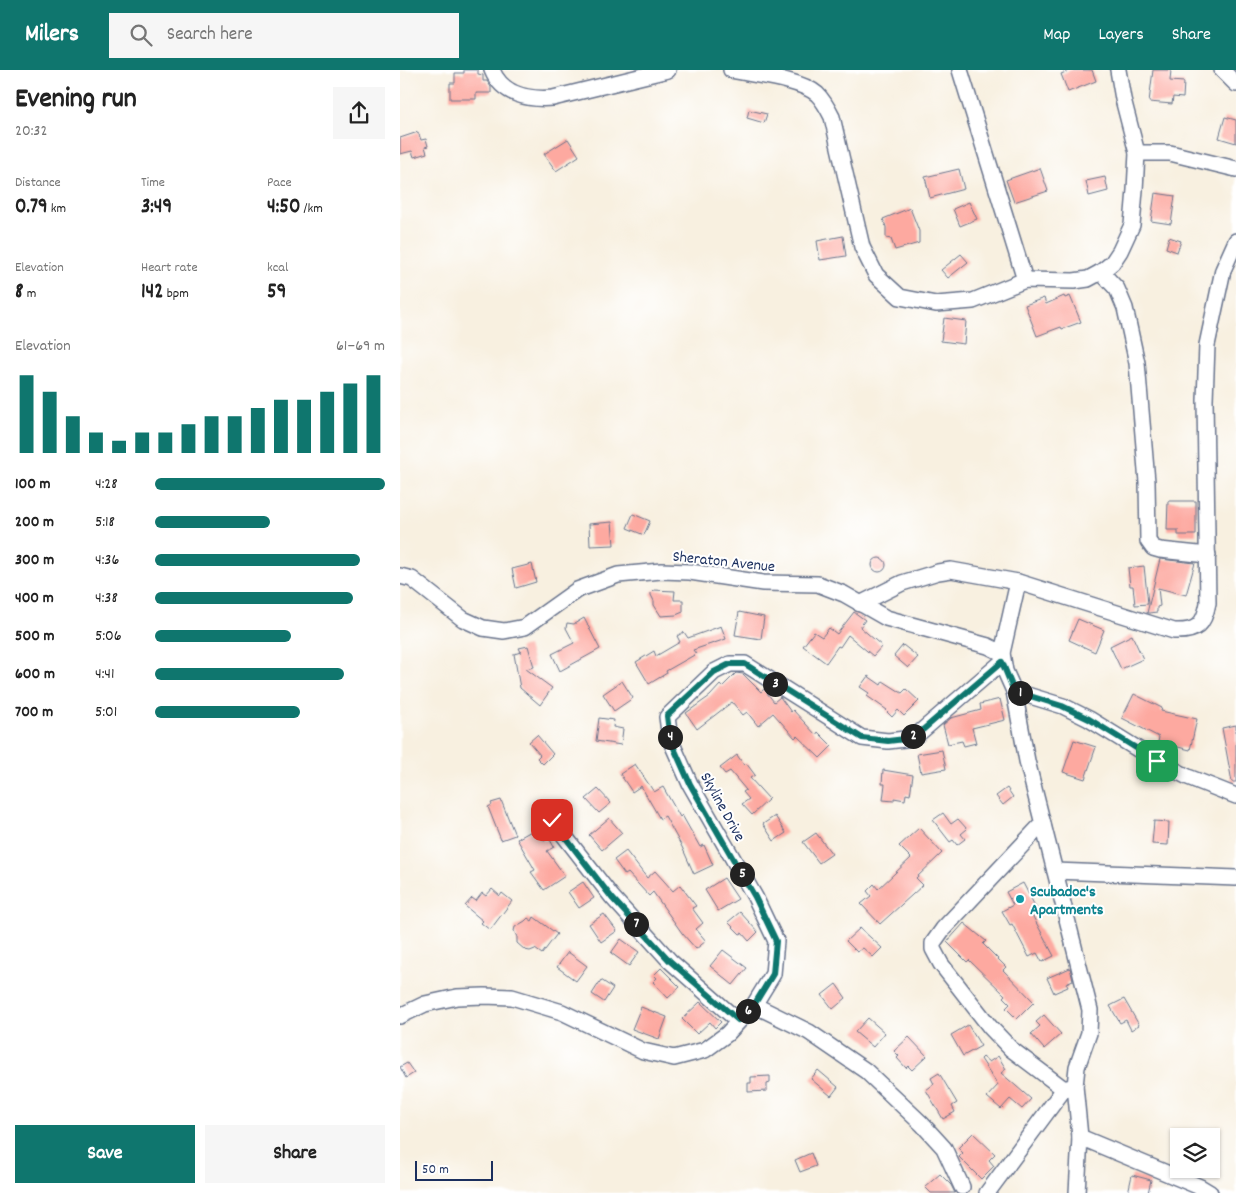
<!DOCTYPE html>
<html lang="en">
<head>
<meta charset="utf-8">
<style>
	:root { --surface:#fff; --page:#f6f6f6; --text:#222; --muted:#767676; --accent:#0f766e }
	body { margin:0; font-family:Dekko,sans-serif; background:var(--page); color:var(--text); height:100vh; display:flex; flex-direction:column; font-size:19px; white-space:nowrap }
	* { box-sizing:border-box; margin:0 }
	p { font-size:16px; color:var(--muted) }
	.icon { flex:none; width:28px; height:28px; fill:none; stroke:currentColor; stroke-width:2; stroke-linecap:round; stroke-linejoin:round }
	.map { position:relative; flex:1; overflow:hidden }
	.panel { display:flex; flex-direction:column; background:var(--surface); width:400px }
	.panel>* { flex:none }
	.controls { position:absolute; left:770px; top:1058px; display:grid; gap:10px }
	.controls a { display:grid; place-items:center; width:50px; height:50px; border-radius:0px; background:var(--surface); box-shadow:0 1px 4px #0004; font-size:25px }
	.scale { position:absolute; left:15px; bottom:12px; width:78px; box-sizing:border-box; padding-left:5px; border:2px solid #1b2f5e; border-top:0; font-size:14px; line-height:18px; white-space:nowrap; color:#1b2f5e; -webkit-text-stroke:4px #fff; paint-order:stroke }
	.pin { position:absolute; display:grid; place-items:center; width:42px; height:42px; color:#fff; margin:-21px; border-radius:10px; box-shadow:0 2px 8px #0006 }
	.km { position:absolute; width:25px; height:25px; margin:-12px; border-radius:50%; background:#222; color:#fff; font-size:14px; line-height:25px; text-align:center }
	.round { display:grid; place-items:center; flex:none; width:52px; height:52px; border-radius:0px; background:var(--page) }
	.overview { display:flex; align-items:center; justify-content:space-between; height:85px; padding:0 15px }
	h1 { font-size:28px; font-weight:800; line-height:38px }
	.metrics { display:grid; grid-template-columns:repeat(3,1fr); gap:8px; height:85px; padding:5px 15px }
	.metrics div { display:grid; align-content:center }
	.metrics b { font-size:21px; font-weight:800 }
	.metrics small { font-size:14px; font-weight:400 }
	.metrics p { font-size:14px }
	.chart { height:140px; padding:10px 15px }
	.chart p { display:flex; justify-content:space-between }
	.chart svg { width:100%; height:90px; margin-top:5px; stroke:var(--accent); stroke-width:6 }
	.button { display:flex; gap:10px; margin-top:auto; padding:10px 15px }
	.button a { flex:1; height:58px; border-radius:0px; background:var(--accent); color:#fff; font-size:20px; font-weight:800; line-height:58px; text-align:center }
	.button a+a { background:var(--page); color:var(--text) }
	ul { padding:0 15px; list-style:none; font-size:16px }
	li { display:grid; grid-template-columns:80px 60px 1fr; align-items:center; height:38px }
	li i { height:12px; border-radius:6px; background:var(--accent) }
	header { display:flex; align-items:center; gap:30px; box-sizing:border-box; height:70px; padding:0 25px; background:var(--accent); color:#fff }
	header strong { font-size:24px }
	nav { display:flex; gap:28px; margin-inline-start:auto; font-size:18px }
	.search { width:350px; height:45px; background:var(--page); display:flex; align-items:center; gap:12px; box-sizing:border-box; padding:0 18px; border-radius:0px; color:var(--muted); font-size:19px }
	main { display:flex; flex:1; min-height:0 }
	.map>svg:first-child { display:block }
</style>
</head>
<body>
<header>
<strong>Milers</strong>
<div class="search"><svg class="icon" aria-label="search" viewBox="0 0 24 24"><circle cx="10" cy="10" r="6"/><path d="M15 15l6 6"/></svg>Search here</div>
<nav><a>Map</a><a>Layers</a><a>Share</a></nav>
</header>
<main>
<section class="panel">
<div class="overview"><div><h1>Evening run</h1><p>20:32</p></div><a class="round"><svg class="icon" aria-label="share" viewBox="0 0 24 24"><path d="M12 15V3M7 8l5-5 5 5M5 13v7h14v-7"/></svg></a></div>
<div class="metrics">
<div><p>Distance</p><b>0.79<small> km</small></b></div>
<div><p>Time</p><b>3:49</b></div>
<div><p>Pace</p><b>4:50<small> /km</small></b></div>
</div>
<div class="metrics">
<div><p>Elevation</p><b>8<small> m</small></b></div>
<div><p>Heart rate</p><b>142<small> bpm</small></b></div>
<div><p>kcal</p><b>59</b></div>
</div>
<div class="chart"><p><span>Elevation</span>61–69 m</p>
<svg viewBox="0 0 160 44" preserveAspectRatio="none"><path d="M5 44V6M15 44V14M25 44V26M35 44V34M45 44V38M55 44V34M65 44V34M75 44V30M85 44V26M95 44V26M105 44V22M115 44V18M125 44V18M135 44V14M145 44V10M155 44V6"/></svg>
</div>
<ul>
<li><b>100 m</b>4:28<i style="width:100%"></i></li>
<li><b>200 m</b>5:18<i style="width:50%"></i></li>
<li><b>300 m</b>4:36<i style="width:89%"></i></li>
<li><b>400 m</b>4:38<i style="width:86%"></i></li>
<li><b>500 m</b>5:06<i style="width:59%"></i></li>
<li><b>600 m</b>4:41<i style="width:82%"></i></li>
<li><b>700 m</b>5:01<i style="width:63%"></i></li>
</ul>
<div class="button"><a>Save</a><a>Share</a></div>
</section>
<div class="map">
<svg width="836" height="1123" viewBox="0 0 836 1123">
	<rect width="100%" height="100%" fill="#fff"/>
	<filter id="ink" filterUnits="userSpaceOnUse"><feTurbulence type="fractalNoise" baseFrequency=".02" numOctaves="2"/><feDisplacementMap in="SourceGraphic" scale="10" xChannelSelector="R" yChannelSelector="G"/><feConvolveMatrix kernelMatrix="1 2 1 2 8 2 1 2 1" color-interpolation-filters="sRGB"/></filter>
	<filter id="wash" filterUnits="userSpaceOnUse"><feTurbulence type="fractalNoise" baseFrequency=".0096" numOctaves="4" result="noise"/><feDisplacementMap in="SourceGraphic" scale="20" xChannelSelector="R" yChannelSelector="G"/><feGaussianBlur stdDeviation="1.12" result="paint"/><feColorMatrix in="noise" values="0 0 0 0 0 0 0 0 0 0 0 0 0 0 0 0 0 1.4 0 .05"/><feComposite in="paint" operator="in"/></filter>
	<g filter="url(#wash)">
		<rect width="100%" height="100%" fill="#f8f0e0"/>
		<g id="blocks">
			<g fill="#fda9a0">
				<polygon points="64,0 78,0 78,4 83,5 83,11 87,11 91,17 91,23 76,23 76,29 50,29 50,13 55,13 55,3 64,3"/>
				<polygon points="671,0 692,0 696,11 668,22 661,4"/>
				<polygon points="753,0 771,0 770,11 784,12 783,28 773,27 772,34 749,32"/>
				<polygon points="349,40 367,44 364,53 347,48"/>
				<polygon points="825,47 836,50 836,73 819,68"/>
				<polygon points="18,62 21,70 26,69 28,76 25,77 27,83 14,87 12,81 0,84 0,68"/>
				<polygon points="168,69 179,86 156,101 144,84"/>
				<polygon points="640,98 648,121 614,132 606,110"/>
				<polygon points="559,99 564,119 530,128 525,107"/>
				<polygon points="705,107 708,121 689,126 686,111"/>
				<polygon points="755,123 775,126 771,154 751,151"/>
				<polygon points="569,132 577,149 560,156 553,139"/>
				<polygon points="510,138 519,161 519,173 495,180 491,169 486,168 486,157 483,149"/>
				<polygon points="443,166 446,186 420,190 417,171"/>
				<polygon points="769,167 781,171 777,182 766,178"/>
				<polygon points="561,184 568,192 548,208 541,200"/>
				<polygon points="664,226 665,228 670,226 681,252 662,259 661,257 637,266 625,235 644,228 646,234"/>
				<polygon points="544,248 566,251 564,274 541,271"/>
				<polygon points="768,431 796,431 796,465 778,465 778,460 767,460"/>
				<polygon points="233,444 250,451 244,465 227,458"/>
				<polygon points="212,452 214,475 190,476 189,454"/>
				<circle cx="479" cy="495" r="7"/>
				<polygon points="760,489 795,493 786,525 758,518 760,536 757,537 757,542 749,543 747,543"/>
				<polygon points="132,494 136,512 116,518 112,499"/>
				<polygon points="744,496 748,534 735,535 733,516 730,516 728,498"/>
				<polygon points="254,520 275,521 274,530 283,530 283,542 276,545 261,546 254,535 254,531 251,525 251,523"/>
				<polygon points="339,542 364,547 361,569 335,565"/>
				<polygon points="454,542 465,550 460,557 482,576 473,586 448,565 440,577 438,576 426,593 403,576 414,562 422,567 429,558 437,564"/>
				<polygon points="184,548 200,579 160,601 152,584 174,573 166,558 167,553 174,554"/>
				<polygon points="678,549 704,560 695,582 669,570"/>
				<polygon points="321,556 326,569 293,580 296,584 266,601 267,603 249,614 236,592 254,581 256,586 280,572 277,566 284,562 288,568"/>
				<polygon points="732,565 743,589 721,599 710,576"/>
				<polygon points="503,575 518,587 508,598 494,586"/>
				<polygon points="128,576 134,597 126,599 152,618 140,635 120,618 114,584 121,582 119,578"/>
				<polygon points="336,603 343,604 361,622 364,619 374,632 380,627 391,642 393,640 416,665 418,662 432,676 420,688 397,666 395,668 373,643 358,656 347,642 343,645 332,632 297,659 286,643 310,626 320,615 322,617"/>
				<polygon points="468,606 481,615 483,611 502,623 506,619 519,631 504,646 498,640 492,647 486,641 487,640 467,626 469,623 460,617"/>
				<polygon points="222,611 233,628 214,641 203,624"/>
				<polygon points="734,624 762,638 761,641 797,649 790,680 758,672 759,667 722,648"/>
				<polygon points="600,629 605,650 572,658 576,673 564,676 562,671 548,674 543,655 551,648 581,640 580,634"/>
				<polygon points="199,648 214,650 213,657 223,659 221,675 196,671"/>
				<polygon points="836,655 836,712 832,712 822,658"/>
				<polygon points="137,665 153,684 143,694 137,688 140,685 129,672"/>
				<polygon points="674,670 696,677 685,709 663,702"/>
				<polygon points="542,680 546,699 521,703 517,684"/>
				<polygon points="337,685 344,695 346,693 355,705 350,708 369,729 352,745 342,734 349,729 343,722 346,720 330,701 325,704 320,698"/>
				<polygon points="235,694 254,722 263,717 280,747 282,745 300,777 304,775 313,795 294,804 282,777 265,746 260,749 241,716 232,722 220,704"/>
				<polygon points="483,700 513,705 510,725 506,724 505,730 494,728 494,731 483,730 485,714 482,714"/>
				<polygon points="607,718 613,727 603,735 596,726"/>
				<polygon points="198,719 211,733 199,743 186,729"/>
				<polygon points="101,730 115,765 101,770 88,737 92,735 91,733"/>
				<polygon points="543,743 551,754 558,749 567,759 561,764 565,769 557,775 553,770 550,772 533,750"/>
				<polygon points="375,746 386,763 374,771 363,754"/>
				<polygon points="209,748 222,763 202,780 189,765"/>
				<polygon points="754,751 769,752 768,775 752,774"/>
				<polygon points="137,758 144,771 149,768 154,777 147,781 165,806 144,820 131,802 135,800 117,769"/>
				<polygon points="519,758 542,783 516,808 523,815 480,854 461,834 471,826 467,821 474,814 478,819 511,788 499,776"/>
				<polygon points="416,763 432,784 419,793 403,772"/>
				<polygon points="226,781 247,808 255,801 273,821 280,815 296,836 292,838 303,853 296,859 306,871 296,879 282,863 253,822 249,826 228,803 225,805 214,790"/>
				<polygon points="324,808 338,829 318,841 305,820"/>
				<polygon points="183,812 194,828 179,838 168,822"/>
				<polygon points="623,813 637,840 631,843 654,886 642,892 637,883 629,887 612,854 610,855 602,841 613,835 606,822"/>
				<polygon points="92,819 100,826 102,823 112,831 90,860 81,853 83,851 65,836 72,828 76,831 82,823 86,826"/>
				<polygon points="340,842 358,862 349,871 342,863 340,864 328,852"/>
				<polygon points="204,844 217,861 201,872 189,854"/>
				<polygon points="134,847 157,864 142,884 135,879 130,881 125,880 117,873 117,867 114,861 115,857 125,851 128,848 132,851"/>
				<polygon points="564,853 586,871 583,874 606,897 603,900 634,932 617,949 606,938 610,934 603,927 605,925 569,890 567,892 547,872"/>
				<polygon points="460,858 482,878 473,887 463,878 457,882 446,871"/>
				<polygon points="221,869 239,882 229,896 211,883"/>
				<polygon points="323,880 347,898 333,915 310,896"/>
				<polygon points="168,882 187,896 176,911 157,897"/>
				<polygon points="261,898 280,917 268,928 253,912 257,908 254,905"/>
				<polygon points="670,898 673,910 666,913 668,917 654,923 647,908"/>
				<polygon points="201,910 213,918 204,932 192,924"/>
				<polygon points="436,914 446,928 433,939 422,925"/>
				<polygon points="724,929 739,955 731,960 726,950 720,953 710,936"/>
				<polygon points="300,932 321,952 315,958 310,952 297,964 282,949"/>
				<polygon points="241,937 267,947 259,969 232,959"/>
				<polygon points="644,945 661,964 644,979 631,964 640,956 636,952"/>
				<polygon points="468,948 485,963 473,977 455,962"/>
				<polygon points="568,955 581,976 563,986 551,965"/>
				<polygon points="509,967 527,986 512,1000 508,996 506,998 497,988 499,986 494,981"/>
				<polygon points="598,986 606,999 601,1003 631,1029 622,1039 610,1029 601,1039 587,1027 598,1015 581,989 583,987 589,992"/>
				<polygon points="7,993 14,1003 6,1008 0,997"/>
				<polygon points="418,1000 438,1017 431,1026 411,1009"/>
				<polygon points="539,1003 557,1033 552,1036 555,1042 543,1049 526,1020 534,1014 531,1008"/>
				<polygon points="370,1006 370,1013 367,1014 367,1021 348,1022 348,1013 351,1013 351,1007"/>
				<polygon points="573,1063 595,1084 589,1090 594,1096 581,1109 559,1087 563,1083 558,1078"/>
				<polygon points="411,1083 416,1096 400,1102 395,1090"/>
				<polygon points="540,1104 551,1115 555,1123 531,1123 525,1117"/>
				<polygon points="732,1105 751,1110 748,1123 728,1123"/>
			</g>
		</g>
	</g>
	<g filter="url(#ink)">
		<use href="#blocks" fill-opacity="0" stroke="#68738c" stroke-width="1"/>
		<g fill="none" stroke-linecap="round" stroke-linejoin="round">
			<defs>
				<g id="minor">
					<path d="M92,0c10,25 37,30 61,28l115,-28"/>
					<path d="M331,0c23,5 69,9 86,24 7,7 11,15 15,23l30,130 14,28 24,22 36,7 37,-3 52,-21 49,1 14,-2 13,-7 11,-9 8,-12 12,-26 3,-35 2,-37 -14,-54 -5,-29"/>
					<polyline points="560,0 625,210"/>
					<polyline points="822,0 836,14"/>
					<polyline points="737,83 770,83 836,99"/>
					<polyline points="701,202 717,219 725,238 737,293 747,412 748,471 753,478 760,480 808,485"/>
					<polyline points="0,506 12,509 63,549 83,558 104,561 125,557 177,520 218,505 261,501 290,502 363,513 418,514 444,524 486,548 588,576 602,583"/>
					<polyline points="618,512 602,583 605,601 614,621 627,691 690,940 689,963 677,997 675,1016 680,1067 677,1123"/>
					<path d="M460,534l42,-21 36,-11 13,-2 67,12 156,49c23,1 30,-6 34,-28l-3,-203 2,-55 16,-75 13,-29"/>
					<polyline points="614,621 663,636 689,649 757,691 788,707 836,726"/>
					<polyline points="152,750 212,827 270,891 338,951"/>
					<polyline points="643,753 543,859 533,873 533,879 541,894 590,957 611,979 664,1019 675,1016"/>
					<polyline points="655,801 836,808"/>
					<polyline points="354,935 409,962 466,1001 522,1054 544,1078 562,1117"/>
					<polyline points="0,946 25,934 57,927 84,926 112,927 162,942 243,981 274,988 305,980 327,964 354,935 373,904 376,871 355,827 290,714 270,669 267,647 314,602 330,594 345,594 462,668 488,671 505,669 518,664 602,592"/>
					<polyline points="680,1067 800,1117 810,1123"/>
					<polyline points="587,1123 664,1019"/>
				</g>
			</defs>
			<use href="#minor" stroke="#68738c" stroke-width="18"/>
			<use href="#minor" stroke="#fff" stroke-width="15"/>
		</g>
	</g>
	<g fill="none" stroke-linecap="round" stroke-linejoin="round" filter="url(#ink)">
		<defs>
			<polyline id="route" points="152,750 212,828 270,891 338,950 354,935 373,904 376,871 355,827 290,714 270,669 267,646 314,602 330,594 345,594 462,668 488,671 505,669 518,664 602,592 614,621 662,636 689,649 757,691"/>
		</defs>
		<use href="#route" stroke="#fff" stroke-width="10"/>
		<use href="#route" stroke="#0f766e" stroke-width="6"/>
	</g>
	<circle fill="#0f9aa8" stroke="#fff" stroke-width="2" cx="620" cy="829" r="5"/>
	<g text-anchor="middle" stroke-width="4" stroke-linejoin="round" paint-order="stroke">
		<g font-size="16" fill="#1b2f5e" stroke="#fff">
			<text transform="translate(324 490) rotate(6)" y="6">Sheraton Avenue</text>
			<text transform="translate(324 736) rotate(61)" y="6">Skyline Drive</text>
		</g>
		<g font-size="16" font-weight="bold" fill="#0d838f" stroke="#fff" text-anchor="start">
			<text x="630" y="826">Scubadoc's<tspan x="630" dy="18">Apartments</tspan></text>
		</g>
	</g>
</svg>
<div class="controls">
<a><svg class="icon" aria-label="layers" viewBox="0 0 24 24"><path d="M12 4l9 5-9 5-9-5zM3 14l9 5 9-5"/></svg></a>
</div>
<div class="scale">50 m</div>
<div class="pin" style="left:757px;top:691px;background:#1e9e55"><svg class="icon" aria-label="arrive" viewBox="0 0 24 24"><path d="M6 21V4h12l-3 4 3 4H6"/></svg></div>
<div class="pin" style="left:152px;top:750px;background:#d93025"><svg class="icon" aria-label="check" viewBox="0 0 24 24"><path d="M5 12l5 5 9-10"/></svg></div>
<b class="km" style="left:620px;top:623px">1</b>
<b class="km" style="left:513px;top:666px">2</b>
<b class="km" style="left:375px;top:614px">3</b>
<b class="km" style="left:270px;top:667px">4</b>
<b class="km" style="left:342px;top:804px">5</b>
<b class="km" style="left:348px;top:941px">6</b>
<b class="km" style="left:236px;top:854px">7</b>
</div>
</main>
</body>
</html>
